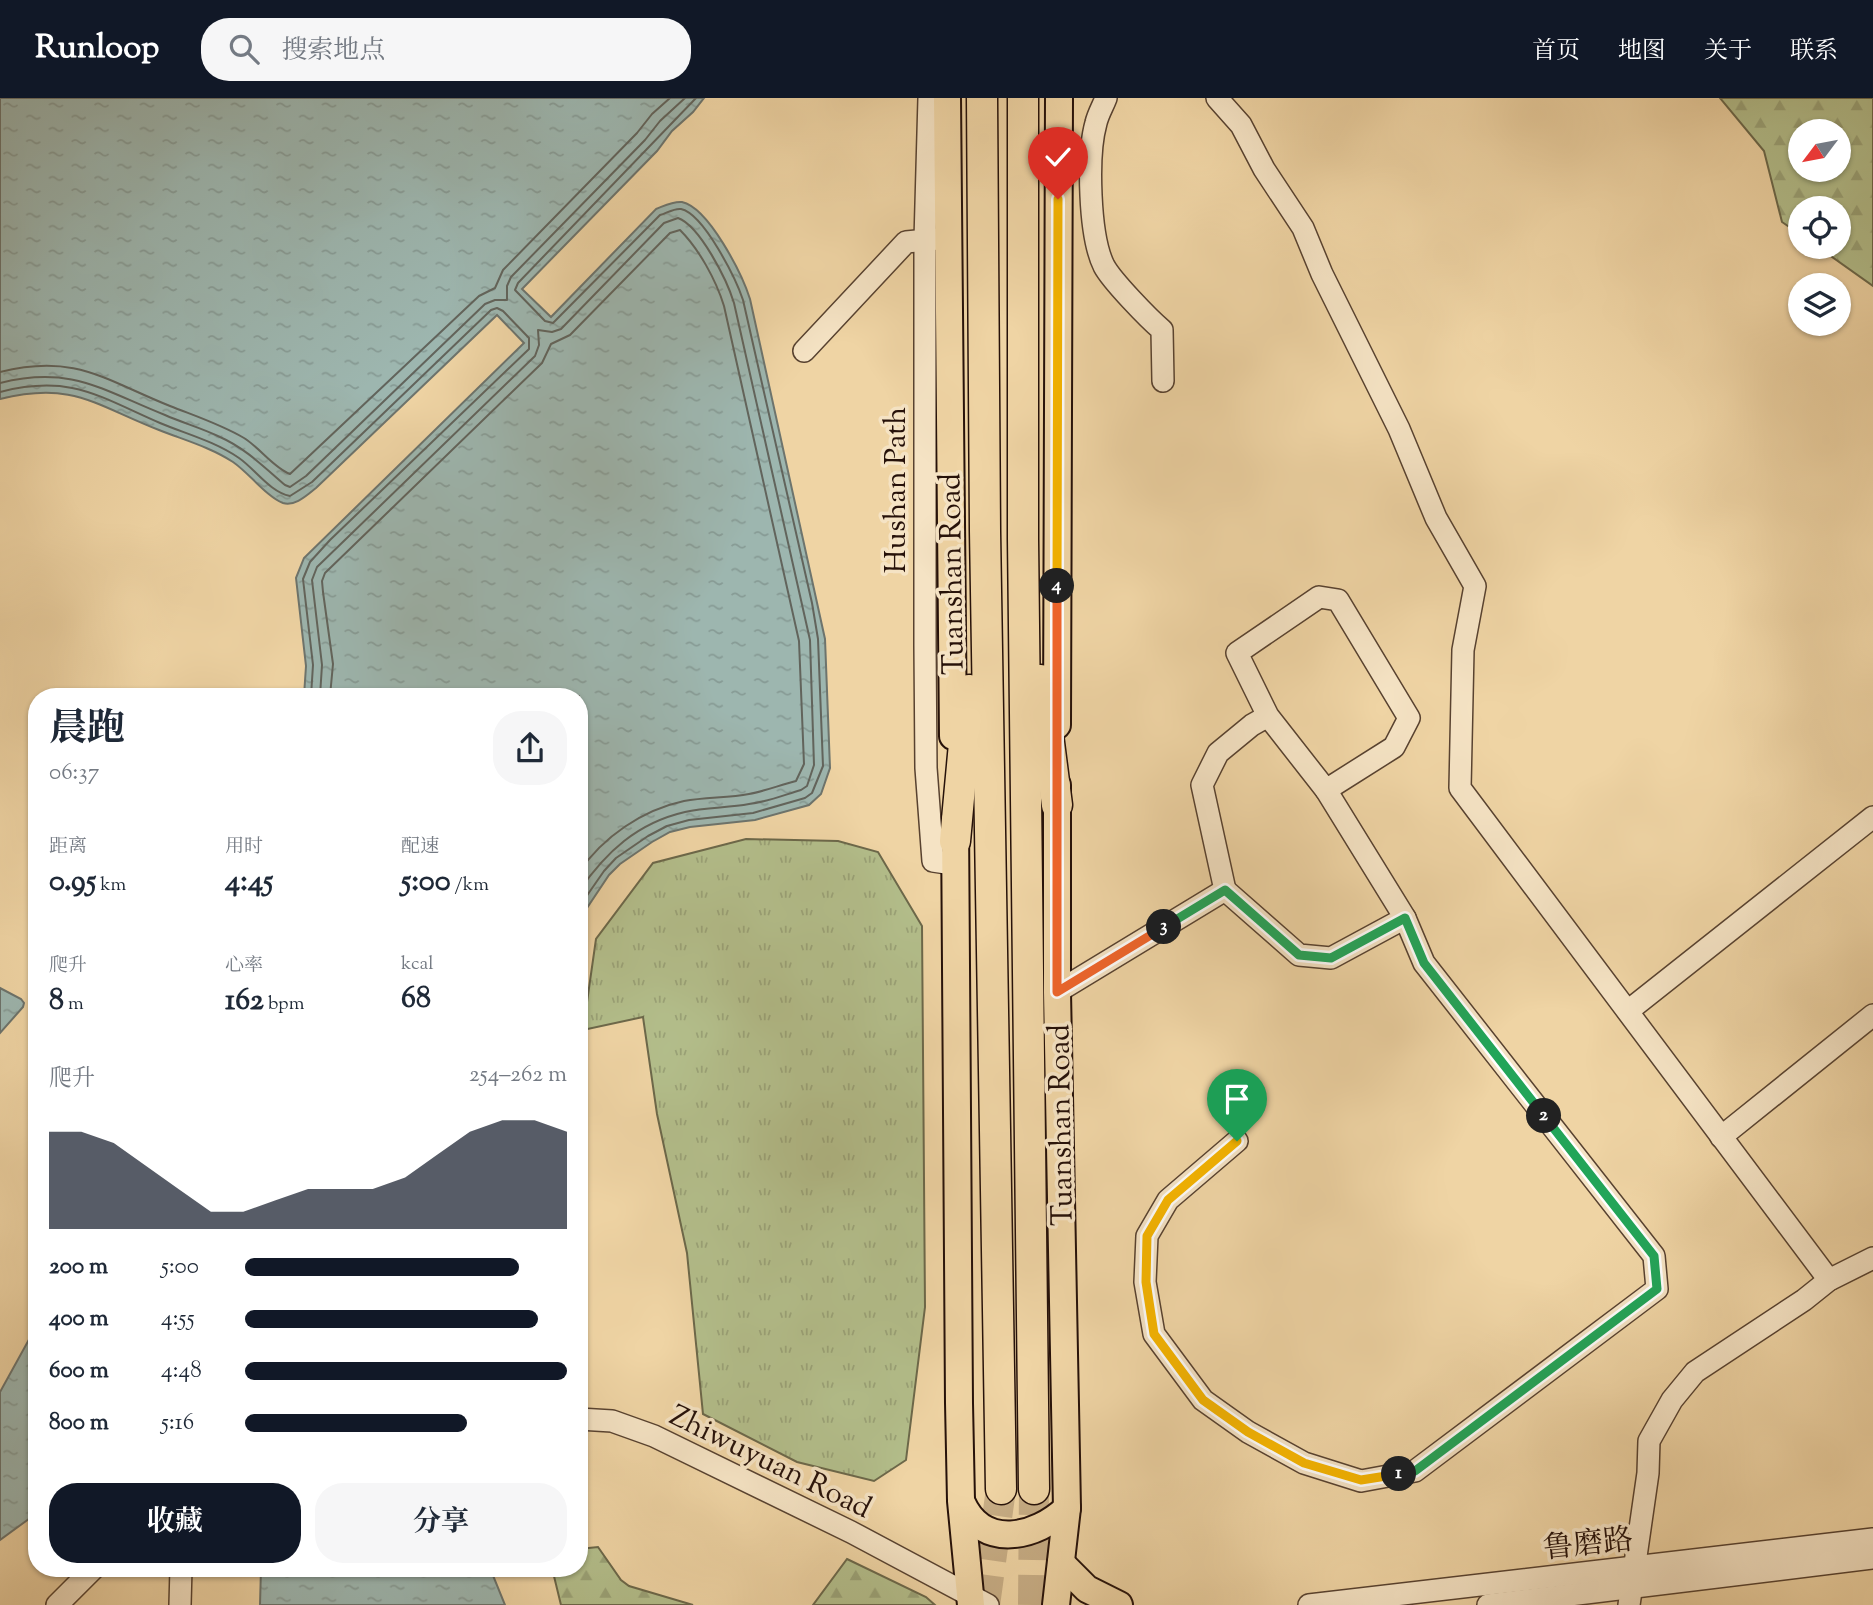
<!DOCTYPE html>
<html lang="zh">
<head>
<meta charset="utf-8">
<style>
	:root { --surface:#fff; --page:#f6f6f7; --text:#1f2937; --muted:#747a83; --accent:#111827 }
	body { margin:0; font-family:"Sorts Mill Goudy","Noto Serif SC",serif; background:var(--page); color:var(--text); height:100vh; display:flex; flex-direction:column; font-size:26px; white-space:nowrap }
	* { box-sizing:border-box; margin:0 }
	p { font-size:23px; color:var(--muted) }
	.icon { flex:none; width:38px; height:38px; fill:none; stroke:currentColor; stroke-width:2; stroke-linecap:round; stroke-linejoin:round }
	.map { position:relative; flex:1; overflow:hidden }
	.side { position:absolute; left:28px; top:590px; width:560px; height:889px; display:flex; flex-direction:column; background:var(--surface); border-radius:28px; box-shadow:0 2px 5px #0004 }
	.side>* { flex:none }
	.needle { width:46px; rotate:238deg }
	.tools { position:absolute; left:1788px; top:21px; display:grid; gap:14px }
	.tools a { display:grid; place-items:center; width:63px; height:63px; border-radius:50%; background:var(--surface); box-shadow:0 2px 5px #0004; font-size:35px }
	.pin { position:absolute; display:grid; place-items:center; width:60px; height:60px; color:#fff; margin:-72px -30px; border-radius:50% 50% 50% 0; rotate:-45deg; box-shadow:0 0 7px #0007 }
	.pin .icon { rotate:45deg }
	.km { position:absolute; width:35px; height:35px; margin:-18px; border-radius:50%; background:#222; color:#fff; font-size:19px; line-height:35px; text-align:center }
	.round { display:grid; place-items:center; flex:none; width:74px; height:74px; border-radius:28px; background:var(--page) }
	.summary { display:flex; align-items:center; justify-content:space-between; height:119px; padding:0 21px }
	h1 { font-size:38px; font-weight:700; line-height:52px }
	.metrics { display:grid; grid-template-columns:repeat(3,1fr); gap:10px; height:119px; padding:7px 21px }
	.metrics div { display:grid; align-content:center }
	.metrics b { font-size:30px; font-weight:700 }
	.metrics small { font-size:19px; font-weight:400 }
	.metrics p { font-size:19px }
	.chart { height:196px; padding:14px 21px }
	.chart p { display:flex; justify-content:space-between }
	.chart svg { width:100%; height:126px; margin-top:7px; fill:var(--accent); opacity:.7 }
	.button { display:flex; gap:14px; margin-top:auto; padding:14px 21px }
	.button a { flex:1; height:80px; border-radius:28px; background:var(--accent); color:#fff; font-size:28px; font-weight:700; line-height:80px; text-align:center }
	.button a+a { background:var(--page); color:var(--text) }
	ul { padding:0 21px; list-style:none; font-size:23px }
	li { display:grid; grid-template-columns:112px 84px 1fr; align-items:center; height:52px }
	li i { height:18px; border-radius:9px; background:var(--accent) }
	header { display:flex; align-items:center; gap:42px; box-sizing:border-box; height:98px; padding:0 35px; background:var(--accent); color:#fff }
	header strong { font-size:33px }
	nav { display:flex; gap:38px; margin-inline-start:auto; font-size:24px }
	.search { width:490px; height:63px; background:var(--page); display:flex; align-items:center; gap:18px; box-sizing:border-box; padding:0 24px; border-radius:28px; color:var(--muted); font-size:26px }
	.map>svg:first-child { display:block }
</style>
</head>
<body>
<header>
<strong>Runloop</strong>
<div class="search"><svg class="icon" aria-label="search" viewBox="0 0 24 24"><circle cx="10" cy="10" r="6"/><path d="M15 15l6 6"/></svg>搜索地点</div>
<nav><a>首页</a><a>地图</a><a>关于</a><a>联系</a></nav>
</header>
<div class="map">
<svg width="1873" height="1507" viewBox="0 0 1873 1507">
	<defs>
		<pattern id="grass-tufts" width="24" height="20" patternUnits="userSpaceOnUse" patternTransform="scale(1.75)"><rect width="24" height="20" fill="#b3be8b"/><path d="M3 7l-1-3M5 7V3M7 7l1-3M15 17l-1-3M17 17v-4M19 17l1-3" fill="none" stroke="#9aa277"/></pattern>
		<pattern id="forest-firs" width="22" height="20" patternUnits="userSpaceOnUse" patternTransform="scale(1.75)"><rect width="22" height="20" fill="#b3be8b"/><path d="M5 1l3.5 6h-7zM16 11l3.5 6h-7z" fill="#9aa277"/></pattern>
		<pattern id="water-ripples" width="26" height="14" patternUnits="userSpaceOnUse" patternTransform="scale(1.75)"><rect width="26" height="14" fill="#9db6af"/><path d="M2 4q2-2 4 0t4 0M15 11q2-2 4 0t4 0" fill="none" stroke="#879b95"/></pattern>
	</defs>
	<rect width="100%" height="100%" fill="#efd4a4"/>
	<filter id="stains"><feTurbulence type="fractalNoise" baseFrequency=".00286" numOctaves="4"/><feColorMatrix values="0 0 0 0 .2 0 0 0 0 .09 0 0 0 0 .02 0 0 0 .5 -.17"/></filter>
	<radialGradient id="worn" r=".72"><stop offset=".6" stop-color="#630" stop-opacity="0"/><stop offset="1" stop-color="#630" stop-opacity=".3"/></radialGradient>
	<polygon fill="url(#grass-tufts)" stroke="#6c684a" stroke-width="2" points="746,741 838,743 878,754 922,828 925,1209 906,1362 874,1383 797,1364 703,1316 687,1155 657,1016 643,919 583,932 596,841 653,765"/>
	<g fill="url(#forest-firs)" stroke="#6c684a" stroke-width="2" fill-rule="evenodd">
		<path d="M1720,0h153v188l-55,-39h21v-39h-38v27l-19,-13 -18,-71zM1801,33h38v39h-38z"/>
		<polygon points="598,1449 621,1482 629,1488 693,1507 561,1507 552,1470 579,1470 579,1451"/>
		<polygon points="847,1461 926,1499 935,1507 813,1507"/>
	</g>
	<g fill="url(#water-ripples)" stroke="#6d746d" stroke-width="2">
		<path d="M0,0h704l-11,14 -21,19 -15,20 -135,138 29,28 105,-108c8,-3 17,-8 26,-7 27,6 60,72 68,97l75,340 5,129 -9,26 -12,11 -54,15 -65,7 -20,5 -18,10 -32,22 -11,11 -30,45v-224h-275l2,-30 -10,-88 8,-20 220,-215 -27,-28 -181,173c-8,6 -21,19 -33,15 -16,-6 -34,-30 -50,-41 -23,-15 -49,-22 -74,-32 -64,-25 -86,-49 -159,-31z"/>
		<polygon points="0,890 21,901 24,905 23,909 0,935"/>
		<polygon points="37,1227 37,1415 0,1442 0,1294"/>
		<polygon points="261,1470 490,1470 505,1507 260,1507"/>
	</g>
	<g fill="none" stroke-linecap="round" stroke-linejoin="round">
		<g stroke="#62645c" stroke-width="2">
			<path d="M0,274c75,-19 105,8 170,34 25,10 50,18 74,32 16,10 30,30 46,36l189,-178 16,-8 8,-18 134,-137 15,-19 18,-16"/>
			<path d="M0,285c71,-18 102,7 165,32 18,8 37,13 55,22 25,11 44,30 65,48l5,2 16,-11 179,-172 10,-4h12v-14l4,-9 134,-137 15,-19 25,-23"/>
			<path d="M0,294c70,-18 98,4 160,31 26,11 54,18 79,35 16,11 31,34 51,38l22,-14 179,-172 6,-2 6,3 26,27v11l-199,191 -20,22 -7,17 10,86 -2,31"/>
			<path d="M320,598l2,-31 -10,-85 5,-13 218,-211 4,-11 -1,-15 14,2 9,-3 103,-106 14,-5c22,8 49,62 56,85l76,337 4,125 -7,21 -6,4c-17,5 -34,12 -52,14 -21,4 -43,3 -64,8 -48,11 -79,40 -106,79"/>
			<path d="M330,598l3,-32 -10,-72 -1,-11 3,-8 217,-210 9,-19 19,-9 100,-102 10,-3c19,19 36,50 44,76l75,335 5,123 -8,17c-16,4 -31,10 -47,13 -21,4 -43,3 -65,7 -42,9 -81,36 -105,71"/>
			<path d="M579,809l25,-36 12,-13 32,-22 19,-10 22,-6 64,-7 52,-15 7,-5 11,-27 -5,-127 -6,-36 -69,-303c-7,-21 -39,-86 -62,-91 -7,-1 -14,4 -21,6l-107,108 -8,-2 -30,-31 3,-7 178,-185"/>
		</g>
		<g stroke="#c7ad85" stroke-width="30" stroke-dasharray="30 15" stroke-linecap="butt">
			<polyline points="985,1507 1001,1391"/>
			<polyline points="1033,1507 1034,1391"/>
		</g>
		<defs>
			<g id="minor">
				<polyline points="929,0 925,142 925,548 926,670 933,763 953,766"/>
				<path d="M1106,0c-3,8 -8,16 -10,25 -9,32 -7,113 8,143 8,15 45,53 58,64l1,51"/>
				<polyline points="1217,0 1241,27 1264,71 1303,130 1322,176 1399,331 1436,420 1475,488 1463,552 1460,690 1829,1182"/>
				<polyline points="804,253 906,144 938,141"/>
				<polyline points="1225,792 1299,857 1331,860 1405,820 1326,692"/>
				<polyline points="1057,894 1225,792 1202,687 1218,655 1252,627 1268,618 1237,555 1319,499 1338,502 1409,620 1394,649 1326,692 1268,618"/>
				<polyline points="1628,913 1873,719"/>
				<polyline points="1721,1039 1873,917"/>
				<polyline points="1237,1043 1168,1102 1147,1138 1145,1184 1154,1236 1203,1302 1248,1334 1304,1365 1361,1383 1415,1373 1657,1191 1654,1158 1424,865 1405,820"/>
				<polyline points="579,1321 612,1323 654,1338 851,1434 988,1507"/>
				<polyline points="57,1507 94,1470"/>
				<polyline points="180,1507 181,1470"/>
				<polyline points="1309,1507 1873,1441"/>
				<polyline points="1488,1507 1873,1460"/>
				<polyline points="1629,1507 1648,1375 1649,1343 1672,1302 1695,1274 1804,1202 1829,1182 1873,1160"/>
			</g>
			<g id="major">
				<polyline points="947,0 953,638"/>
				<polyline points="1057,627 1059,0"/>
				<polyline points="955,722 959,1305 961,1403 971,1507"/>
				<path d="M962,1405c21,47 74,35 105,5"/>
				<polyline points="1061,1465 1087,1491 1119,1507"/>
				<polyline points="1056,1507 1067,1410 1057,894 1057,687"/>
			</g>
			<g id="highway">
				<polyline points="982,0 985,433 1001,1391"/>
				<polyline points="1023,0 1023,441 1034,1391"/>
				<polyline points="1041,582 1057,707"/>
				<polyline points="955,743 969,592"/>
			</g>
		</defs>
		<use href="#minor" stroke="#584230" stroke-width="24"/>
		<use href="#major" stroke="#261109" stroke-width="30"/>
		<use href="#highway" stroke="#261109" stroke-width="33"/>
		<use href="#minor" stroke="#f5e3c4" stroke-width="21"/>
		<use href="#major" stroke="#efd4a4" stroke-width="26"/>
		<use href="#highway" stroke="#efd4a4" stroke-width="30"/>
	</g>
	<g fill="none" stroke-linecap="round" stroke-linejoin="round">
		<defs>
			<polyline id="split-1" points="1237,1043 1168,1102 1147,1138 1146,1184 1154,1236 1203,1302 1248,1334 1304,1365 1361,1382 1399,1376"/>
			<polyline id="split-2" points="1399,1376 1415,1373 1657,1191 1654,1158 1544,1018"/>
			<polyline id="split-3" points="1164,829 1225,792 1299,857 1331,860 1405,820 1424,865 1544,1018"/>
			<polyline id="split-4" points="1057,488 1057,894 1164,829"/>
			<polyline id="split-5" points="1057,488 1058,101"/>
		</defs>
		<use href="#split-1" stroke="#fff" stroke-width="14"/>
		<use href="#split-2" stroke="#fff" stroke-width="14"/>
		<use href="#split-3" stroke="#fff" stroke-width="14"/>
		<use href="#split-4" stroke="#fff" stroke-width="14"/>
		<use href="#split-5" stroke="#fff" stroke-width="14"/>
		<use href="#split-1" stroke="#f5b400" stroke-width="9"/>
		<use href="#split-2" stroke="#22a559" stroke-width="9"/>
		<use href="#split-3" stroke="#22a559" stroke-width="9"/>
		<use href="#split-4" stroke="#f0652b" stroke-width="9"/>
		<use href="#split-5" stroke="#f5b400" stroke-width="9"/>
	</g>
	<g text-anchor="middle" stroke-width="7" stroke-linejoin="round" paint-order="stroke">
		<g font-size="30" fill="#261109" stroke="#f5e3c4">
			<text transform="translate(895 392) rotate(-90)" y="10">Hushan Path</text>
			<text transform="translate(951 476) rotate(-91)" y="10">Tuanshan Road</text>
			<text transform="translate(1060 1027) rotate(-91)" y="10">Tuanshan Road</text>
			<text transform="translate(771 1363) rotate(26)" y="10">Zhiwuyuan Road</text>
			<text transform="translate(1588 1445) rotate(-6)" y="10">鲁磨路</text>
		</g>
	</g>
	<rect width="100%" height="100%" filter="url(#stains)"/>
	<rect width="100%" height="100%" fill="url(#worn)"/>
</svg>
<div class="tools">
<a><svg class="needle" viewBox="-14 -14 28 28"><path d="M0-13l5 13h-10z" fill="#e53935"/><path d="M0 13l5-13h-10z" fill="#747a83"/></svg></a>
<a><svg class="icon" aria-label="locate" viewBox="0 0 24 24"><circle cx="12" cy="12" r="6"/><path d="M12 2v4M12 18v4M2 12h4M18 12h4"/></svg></a>
<a><svg class="icon" aria-label="layers" viewBox="0 0 24 24"><path d="M12 4l9 5-9 5-9-5zM3 14l9 5 9-5"/></svg></a>
</div>
<div class="pin" style="left:1237px;top:1043px;background:#1e9e55"><svg class="icon" aria-label="arrive" viewBox="0 0 24 24"><path d="M6 21V4h12l-3 4 3 4H6"/></svg></div>
<div class="pin" style="left:1058px;top:101px;background:#d93025"><svg class="icon" aria-label="check" viewBox="0 0 24 24"><path d="M5 12l5 5 9-10"/></svg></div>
<b class="km" style="left:1399px;top:1376px">1</b>
<b class="km" style="left:1544px;top:1018px">2</b>
<b class="km" style="left:1164px;top:829px">3</b>
<b class="km" style="left:1057px;top:488px">4</b>
<section class="side">
<div class="summary"><div><h1>晨跑</h1><p>06:37</p></div><a class="round"><svg class="icon" aria-label="share" viewBox="0 0 24 24"><path d="M12 15V3M7 8l5-5 5 5M5 13v7h14v-7"/></svg></a></div>
<div class="metrics">
<div><p>距离</p><b>0.95<small> km</small></b></div>
<div><p>用时</p><b>4:45</b></div>
<div><p>配速</p><b>5:00<small> /km</small></b></div>
</div>
<div class="metrics">
<div><p>爬升</p><b>8<small> m</small></b></div>
<div><p>心率</p><b>162<small> bpm</small></b></div>
<div><p>kcal</p><b>68</b></div>
</div>
<div class="chart"><p><span>爬升</span>254–262 m</p>
<svg viewBox="0 0 160 44" preserveAspectRatio="none"><path d="M0 44V10L10 10L20 14L30 22L40 30L50 38L60 38L70 34L80 30L90 30L100 30L110 26L120 18L130 10L140 6L150 6L160 10V44z"/></svg>
</div>
<ul>
<li><b>200 m</b>5:00<i style="width:85%"></i></li>
<li><b>400 m</b>4:55<i style="width:91%"></i></li>
<li><b>600 m</b>4:48<i style="width:100%"></i></li>
<li><b>800 m</b>5:16<i style="width:69%"></i></li>
</ul>
<div class="button"><a>收藏</a><a>分享</a></div>
</section>
</div>
</body>
</html>
